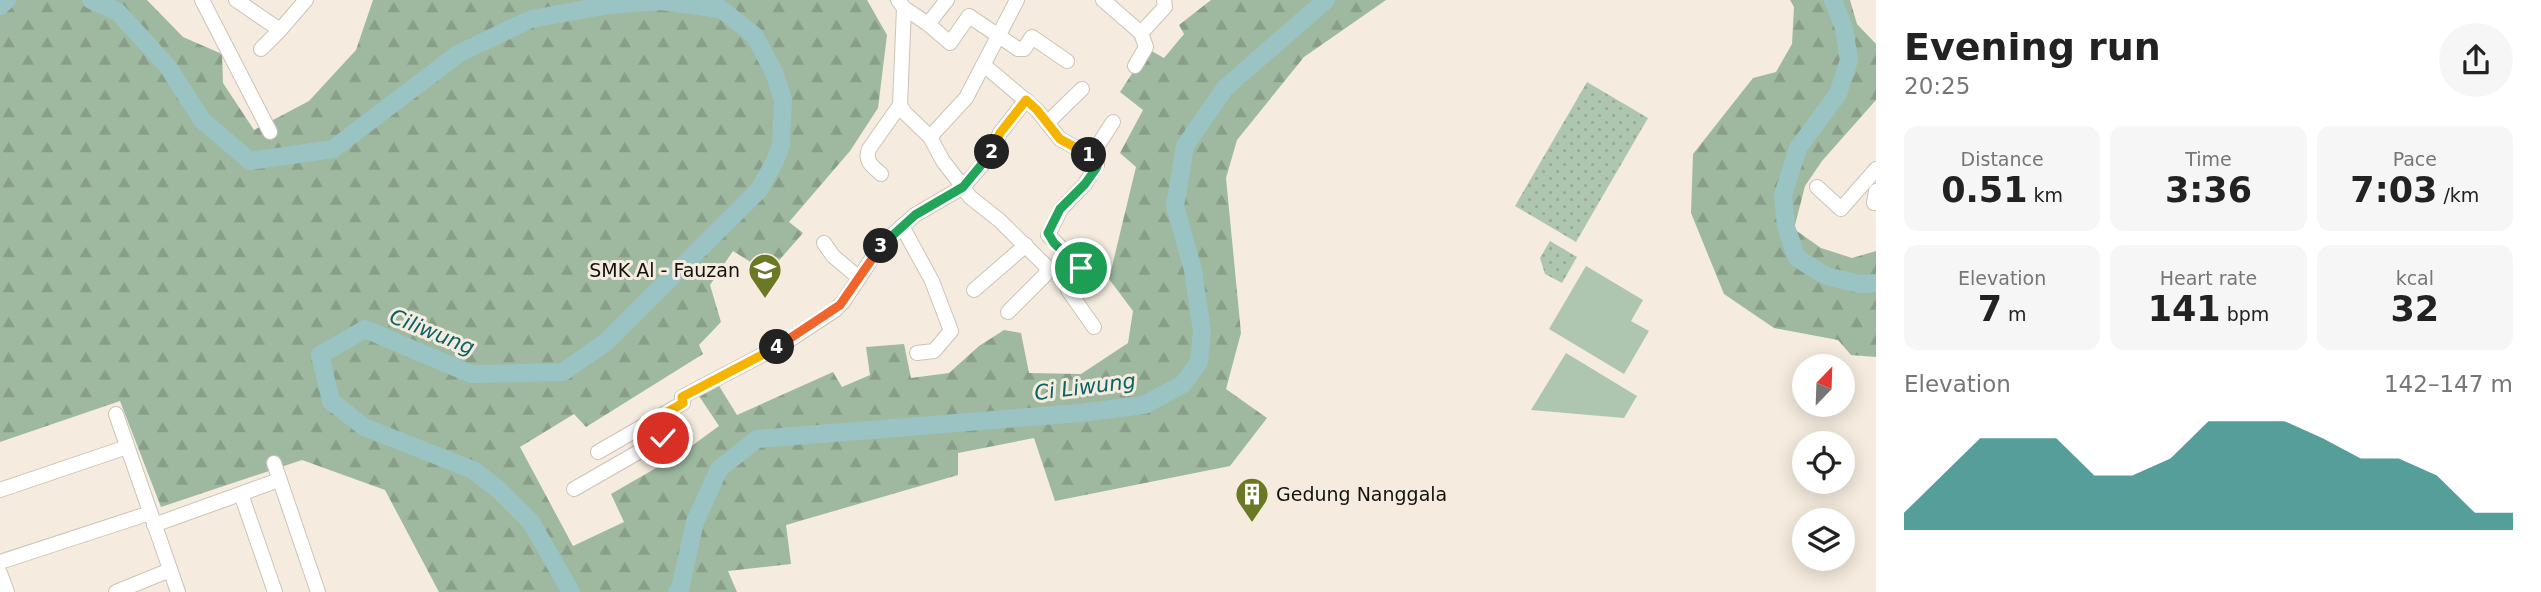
<!DOCTYPE html>
<html lang="en">
<head>
<meta charset="utf-8">
<style>
	:root { --surface:#fff; --page:#f6f6f6; --text:#222; --muted:#767676; --accent:#0f766e }
	body { margin:0; font-family:"DejaVu Sans",sans-serif; background:var(--page); color:var(--text); height:100vh; display:flex; flex-direction:column; font-size:26px; white-space:nowrap }
	* { box-sizing:border-box; margin:0 }
	p { font-size:23px; color:var(--muted) }
	.icon { flex:none; width:38px; height:38px; fill:none; stroke:currentColor; stroke-width:2; stroke-linecap:round; stroke-linejoin:round }
	.map { position:relative; flex:1; overflow:hidden }
	.side { display:flex; flex-direction:column; background:var(--surface); width:665px }
	.side>* { flex:none }
	.needle { width:46px; rotate:23deg }
	.fabs { position:absolute; left:1792px; top:354px; display:grid; gap:14px }
	.fabs a { display:grid; place-items:center; width:63px; height:63px; border-radius:50%; background:var(--surface); box-shadow:0 4px 18px #0003; font-size:35px }
	.pin { position:absolute; display:grid; place-items:center; width:60px; height:60px; color:#fff; margin:-30px; border:4px solid #fff; border-radius:50%; box-shadow:0 2px 7px #0007 }
	.km { position:absolute; width:35px; height:35px; margin:-18px; border-radius:50%; background:#222; color:#fff; font-size:19px; line-height:35px; text-align:center }
	.round { display:grid; place-items:center; flex:none; width:74px; height:74px; border-radius:37px; background:var(--page) }
	.head { display:flex; align-items:center; justify-content:space-between; height:119px; padding:0 28px }
	h1 { font-size:38px; font-weight:700; line-height:52px }
	.figures { display:grid; grid-template-columns:repeat(3,1fr); gap:10px; height:119px; padding:7px 28px }
	.figures div { display:grid; align-content:center; border-radius:14px; background:var(--page); text-align:center }
	.figures b { font-size:35px; font-weight:700 }
	.figures small { font-size:19px; font-weight:400 }
	.figures p { font-size:19px }
	.chart { height:196px; padding:14px 28px }
	.chart p { display:flex; justify-content:space-between }
	.chart svg { width:100%; height:126px; margin-top:7px; fill:var(--accent); opacity:.7 }
	main { display:flex; flex:1; min-height:0 }
	.map>svg:first-child { display:block }
</style>
</head>
<body>
<main>
<div class="map">
<svg width="1876" height="592" viewBox="0 0 1876 592">
	<defs>
		<pattern id="grass-dots" width="8" height="8" patternUnits="userSpaceOnUse" patternTransform="scale(1.75)"><rect width="8" height="8" fill="#aec6af"/><path d="M2 2h.1M6 6h.1" fill="none" stroke="#95a995" stroke-width="1.8" stroke-linecap="round"/></pattern>
		<pattern id="forest-firs" width="22" height="20" patternUnits="userSpaceOnUse" patternTransform="scale(1.75)"><rect width="22" height="20" fill="#9fb9a0"/><path d="M5 1l3.5 6h-7zM16 11l3.5 6h-7z" fill="#889e89"/></pattern>
	</defs>
	<rect width="100%" height="100%" fill="#f5ecdf"/>
	<g fill="url(#grass-dots)">
		<polygon points="1587,82 1648,118 1576,242 1515,206"/>
		<polygon points="1550,241 1577,257 1562,283 1545,274 1540,258"/>
	</g>
	<g fill="url(#forest-firs)">
		<polygon points="0,0 147,0 183,37 222,54 223,83 254,130 309,101 356,50 373,0 867,0 887,35 878,108 850,151 789,222 803,233 768,273 733,251 710,285 721,322 699,345 703,354 586,427 574,414 520,447 573,546 624,522 611,494 682,453 719,426 697,393 716,381 737,415 833,372 842,387 870,375 866,347 904,344 911,378 949,373 979,346 1004,330 1021,333 1029,373 1081,374 1128,343 1133,311 1109,279 1136,167 1120,153 1143,110 1120,92 1148,49 1164,58 1184,34 1179,25 1211,0 1386,0 1304,57 1237,140 1226,178 1241,333 1226,389 1267,418 1230,466 1055,501 1034,438 958,453 958,475 786,525 791,564 728,571 737,592 439,592 385,490 302,460 161,507 120,401 0,442"/>
		<polygon points="1790,0 1850,0 1857,24 1876,44 1876,100 1822,161 1805,186 1794,229 1821,248 1852,258 1876,251 1876,357 1851,355 1838,340 1774,328 1724,294 1691,213 1693,154 1753,78 1776,72 1792,44 1794,7"/>
	</g>
	<g fill="#aec6af">
		<polygon points="1586,266 1643,300 1631,321 1649,331 1624,374 1549,329"/>
		<polygon points="1566,353 1637,396 1624,418 1531,410"/>
	</g>
	<g fill="none" stroke-linecap="round" stroke-linejoin="round">
		<g stroke="#9ac4c4" stroke-width="18">
			<polyline points="91,0 118,12 168,67 202,120 250,161 333,149 458,54 531,19 609,5 660,1 721,9 754,35 774,72 783,100 781,145 775,161 759,190 606,342 563,372 471,374 365,329 320,355 331,401 364,427 473,470 499,490 531,522 571,592"/>
			<polyline points="1833,0 1844,28 1849,60 1838,94 1798,148 1783,195 1786,227 1797,258 1826,276 1860,284 1876,283"/>
			<polyline points="0,6 7,0"/>
			<polyline points="677,592 680,589 695,522 719,469 757,439 1080,413 1144,405 1183,384 1199,362 1202,332 1193,270 1175,206 1185,146 1225,88 1326,0"/>
		</g>
		<defs>
			<g id="minor">
				<polyline points="202,0 270,132"/>
				<polyline points="236,0 280,30 306,0"/>
				<polyline points="898,0 904,8 928,24 950,43 969,16 1018,49 1024,49 1032,37 1067,61"/>
				<polyline points="1103,0 1141,33 1146,47 1135,66"/>
				<polyline points="928,24 947,0"/>
				<polyline points="1141,33 1165,7 1164,0"/>
				<polyline points="261,49 280,30"/>
				<polyline points="985,66 1037,110 1060,139 1091,156 1097,165 1085,184 1061,209 1048,235 1081,268 1068,290 1094,327"/>
				<polyline points="1047,123 1082,89"/>
				<polyline points="930,137 966,98 1017,0"/>
				<polyline points="1091,156 1113,122"/>
				<path d="M881,174c-8,-8 -17,-12 -12,-25l31,-44"/>
				<polyline points="1817,187 1841,209 1876,169"/>
				<polyline points="1874,203 1876,191"/>
				<polyline points="902,226 932,281 951,331 934,351 917,353"/>
				<polyline points="824,243 833,256 859,278"/>
				<polyline points="974,290 1026,245"/>
				<polyline points="1008,312 1045,275 1047,271 1045,265 999,220 970,197 963,187 990,156 1000,133 1026,100"/>
				<polyline points="116,414 178,592"/>
				<polyline points="598,452 683,403 682,397 785,343 835,310 843,302 881,245 915,215 963,187 943,161 930,137 905,113 900,105 904,8"/>
				<polyline points="274,463 318,592"/>
				<polyline points="574,489 663,438 654,420"/>
				<polyline points="0,490 127,447"/>
				<polyline points="241,494 275,592"/>
				<polyline points="154,525 279,480"/>
				<polyline points="0,562 150,513"/>
				<polyline points="0,573 7,592"/>
				<polyline points="116,592 170,570"/>
			</g>
		</defs>
		<use href="#minor" stroke="#ccc3b7" stroke-width="16"/>
		<use href="#minor" stroke="#fff" stroke-width="14"/>
	</g>
	<g fill="none" stroke-linecap="round" stroke-linejoin="round">
		<defs>
			<polyline id="split-1" points="1081,268 1054,243 1048,233 1060,209 1085,184 1097,167 1095,161 1089,155"/>
			<polyline id="split-2" points="992,152 1000,133 1026,100 1037,110 1060,139 1089,155"/>
			<polyline id="split-3" points="881,246 915,215 963,187 992,152"/>
			<polyline id="split-4" points="777,347 840,305 881,246"/>
			<polyline id="split-5" points="663,438 654,420 683,403 682,397 777,347"/>
		</defs>
		<use href="#split-1" stroke="#fff" stroke-width="14"/>
		<use href="#split-2" stroke="#fff" stroke-width="14"/>
		<use href="#split-3" stroke="#fff" stroke-width="14"/>
		<use href="#split-4" stroke="#fff" stroke-width="14"/>
		<use href="#split-5" stroke="#fff" stroke-width="14"/>
		<use href="#split-1" stroke="#22a559" stroke-width="9"/>
		<use href="#split-2" stroke="#f5b400" stroke-width="9"/>
		<use href="#split-3" stroke="#22a559" stroke-width="9"/>
		<use href="#split-4" stroke="#f0652b" stroke-width="9"/>
		<use href="#split-5" stroke="#f5b400" stroke-width="9"/>
	</g>
	<defs>
		<symbol id="school-pin" viewBox="-11 -11 22 30"><path d="M0 17L-7.5 6A9.5 9.5 0 1 1 7.5 6Z" fill="#6b7824" stroke="#f5ecdf"/><path d="M0-5L7-2L0 1L-7-2ZM-4 1L0 2.5L4 1V4Q0 6-4 4Z" fill="#fff"/></symbol>
		<symbol id="building-pin" viewBox="-11 -11 22 30"><path d="M0 17L-7.5 6A9.5 9.5 0 1 1 7.5 6Z" fill="#6b7824" stroke="#f5ecdf"/><path d="M-4-6H4V6H1V3H-1V6H-4ZM-2.5-4.3h1.7v1.8h-1.7ZM.8-4.3h1.7v1.8H.8ZM-2.5-1h1.7V.8h-1.7ZM.8-1h1.7V.8H.8Z" fill="#fff"/></symbol>
	</defs>
	<g fill-rule="evenodd">
		<use href="#school-pin" x="746" y="251" width="38" height="52"/>
		<use href="#building-pin" x="1233" y="475" width="38" height="52"/>
	</g>
	<g text-anchor="middle" stroke-width="6" stroke-linejoin="round" paint-order="stroke">
		<g font-size="19" fill="#15120e" stroke="#f5ecdf" text-anchor="end">
			<text x="740" y="277">SMK Al - Fauzan</text>
			<text x="1276" y="501" text-anchor="start">Gedung Nanggala</text>
		</g>
		<g font-size="21" font-style="italic" fill="#0a6364" stroke="#f5ecdf">
			<text transform="translate(432 332) rotate(22)" y="7">Ciliwung</text>
			<text transform="translate(1085 387) rotate(-7)" y="7">Ci Liwung</text>
		</g>
	</g>
</svg>
<div class="fabs">
<a><svg class="needle" viewBox="-14 -14 28 28"><path d="M0-13l5 13h-10z" fill="#e53935"/><path d="M0 13l5-13h-10z" fill="#767676"/></svg></a>
<a><svg class="icon" aria-label="locate" viewBox="0 0 24 24"><circle cx="12" cy="12" r="6"/><path d="M12 2v4M12 18v4M2 12h4M18 12h4"/></svg></a>
<a><svg class="icon" aria-label="layers" viewBox="0 0 24 24"><path d="M12 4l9 5-9 5-9-5zM3 14l9 5 9-5"/></svg></a>
</div>
<div class="pin" style="left:1081px;top:268px;background:#1e9e55"><svg class="icon" aria-label="arrive" viewBox="0 0 24 24"><path d="M6 21V4h12l-3 4 3 4H6"/></svg></div>
<div class="pin" style="left:663px;top:438px;background:#d93025"><svg class="icon" aria-label="check" viewBox="0 0 24 24"><path d="M5 12l5 5 9-10"/></svg></div>
<b class="km" style="left:1089px;top:155px">1</b>
<b class="km" style="left:992px;top:152px">2</b>
<b class="km" style="left:881px;top:246px">3</b>
<b class="km" style="left:777px;top:347px">4</b>
</div>
<section class="side">
<div class="head"><div><h1>Evening run</h1><p>20:25</p></div><a class="round"><svg class="icon" aria-label="share" viewBox="0 0 24 24"><path d="M12 15V3M7 8l5-5 5 5M5 13v7h14v-7"/></svg></a></div>
<div class="figures">
<div><p>Distance</p><b>0.51<small> km</small></b></div>
<div><p>Time</p><b>3:36</b></div>
<div><p>Pace</p><b>7:03<small> /km</small></b></div>
</div>
<div class="figures">
<div><p>Elevation</p><b>7<small> m</small></b></div>
<div><p>Heart rate</p><b>141<small> bpm</small></b></div>
<div><p>kcal</p><b>32</b></div>
</div>
<div class="chart"><p><span>Elevation</span>142–147 m</p>
<svg viewBox="0 0 160 44" preserveAspectRatio="none"><path d="M0 44V38L10 25L20 12L30 12L40 12L50 25L60 25L70 19L80 6L90 6L100 6L110 12L120 19L130 19L140 25L150 38L160 38V44z"/></svg>
</div>
</section>
</main>
</body>
</html>
